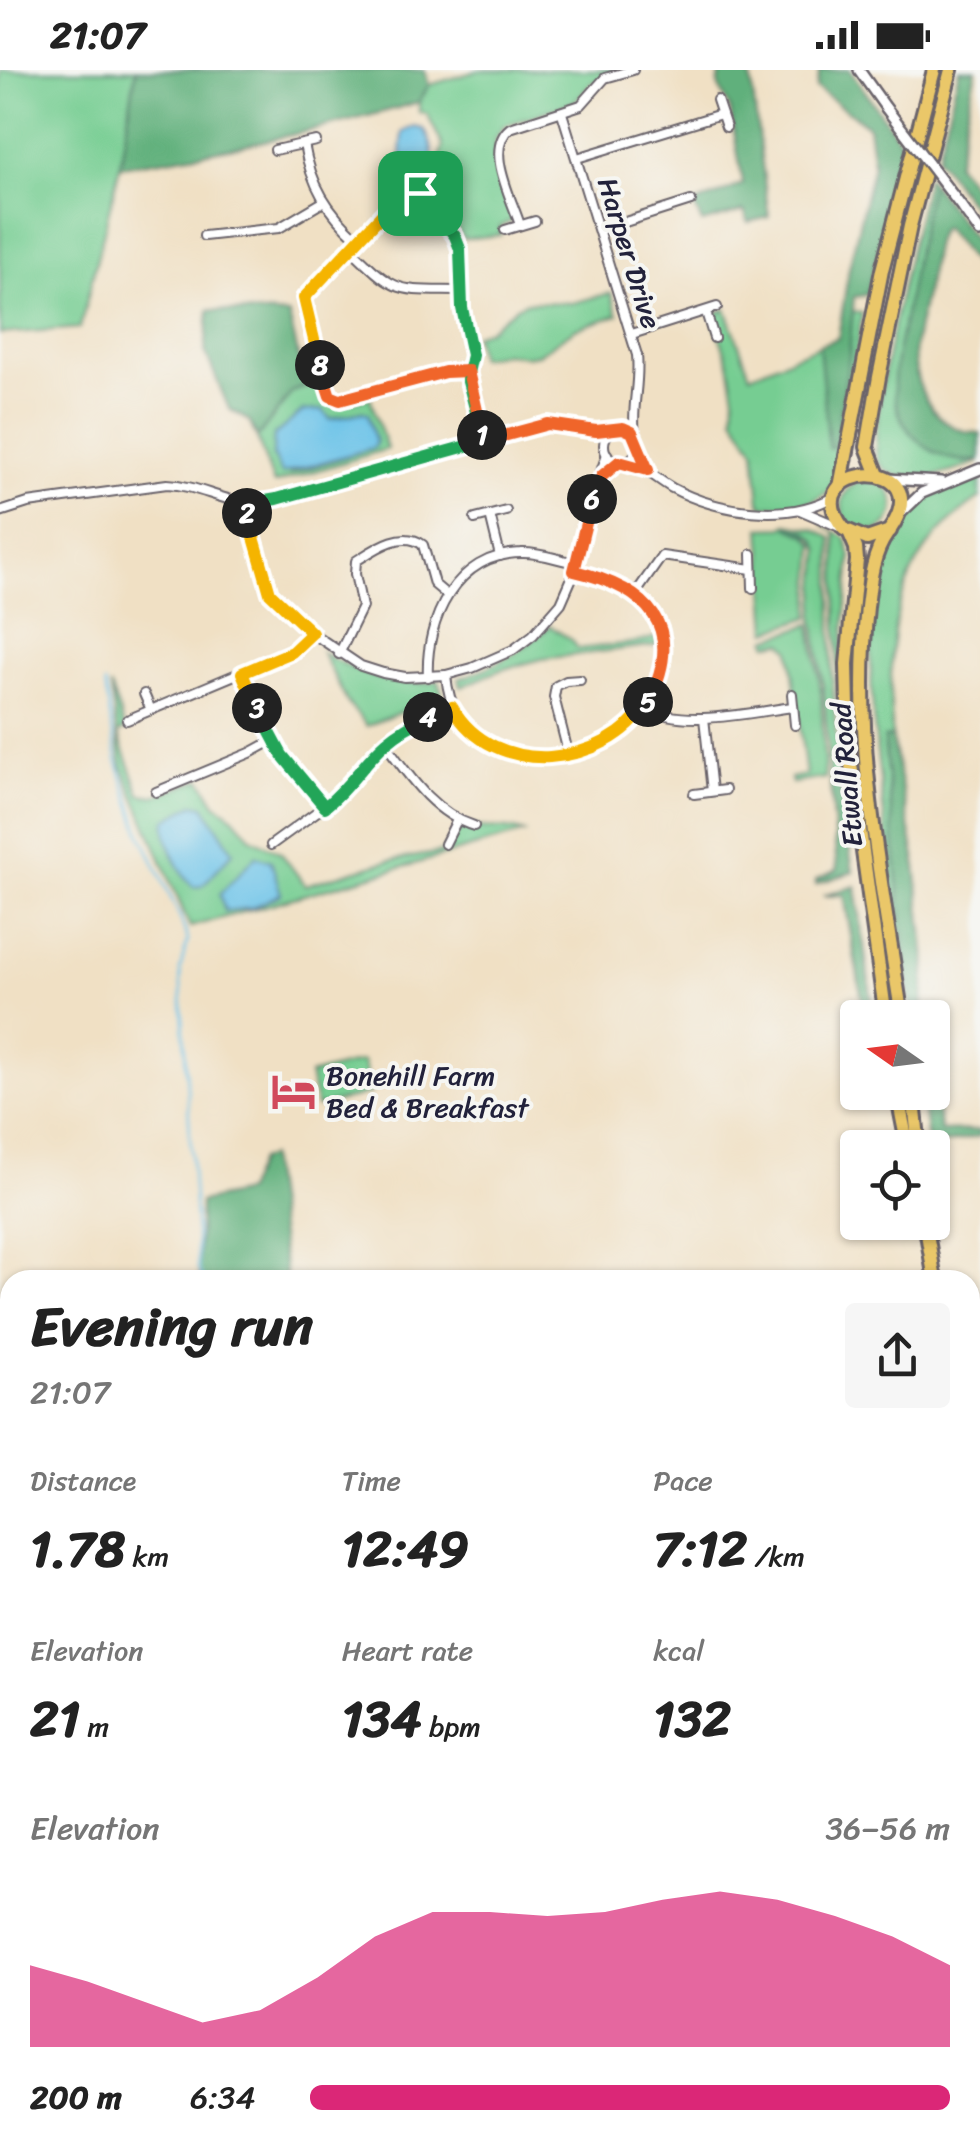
<!DOCTYPE html>
<html lang="en">
<head>
<meta charset="utf-8">
<style>
	:root { --surface:#fff; --page:#f6f6f6; --text:#222; --muted:#767676; --accent:#db2777 }
	body { margin:0; font-family:Sriracha,sans-serif; background:var(--page); color:var(--text); height:100vh; display:flex; flex-direction:column; font-size:38px; white-space:nowrap }
	* { box-sizing:border-box; margin:0 }
	p { font-size:32px; color:var(--muted) }
	.icon { flex:none; width:55px; height:55px; fill:none; stroke:currentColor; stroke-width:2; stroke-linecap:round; stroke-linejoin:round }
	.map { position:relative; flex:1; overflow:hidden }
	.side { position:absolute; left:0px; top:1200px; width:980px; height:885px; display:flex; flex-direction:column; background:var(--surface); border-radius:30px 30px 0 0; box-shadow:0 2px 8px #0004 }
	.side>* { flex:none }
	.needle { width:65px; rotate:284deg }
	.tools { position:absolute; left:840px; top:930px; display:grid; gap:20px }
	.tools a { display:grid; place-items:center; width:110px; height:110px; border-radius:10px; background:var(--surface); box-shadow:0 2px 8px #0004; font-size:50px }
	.pin { position:absolute; display:grid; place-items:center; width:85px; height:85px; color:#fff; margin:-42px; border-radius:20px; box-shadow:0 5px 15px #0006 }
	.km { position:absolute; width:50px; height:50px; margin:-25px; border-radius:50%; background:#222; color:#fff; font-size:28px; line-height:50px; text-align:center }
	.round { display:grid; place-items:center; flex:none; width:105px; height:105px; border-radius:10px; background:var(--page) }
	.head { display:flex; align-items:center; justify-content:space-between; height:170px; padding:0 30px }
	h1 { font-size:55px; font-weight:700; line-height:75px }
	.figures { display:grid; grid-template-columns:repeat(3,1fr); gap:15px; height:170px; padding:10px 30px }
	.figures div { display:grid; align-content:center }
	.figures b { font-size:50px; font-weight:700 }
	.figures small { font-size:28px; font-weight:400 }
	.figures p { font-size:28px }
	.chart { height:280px; padding:20px 30px }
	.chart p { display:flex; justify-content:space-between }
	.chart svg { width:100%; height:180px; margin-top:10px; fill:var(--accent); opacity:.7 }
	ul { padding:0 30px; list-style:none; font-size:32px }
	li { display:grid; grid-template-columns:160px 120px 1fr; align-items:center; height:75px }
	li i { height:25px; border-radius:12px; background:var(--accent) }
	.status { display:flex; justify-content:space-between; align-items:center; height:70px; padding:0 50px; background:var(--surface); direction:ltr }
	.status svg { height:28px; fill:currentColor }
	.map>svg:first-child { display:block }
</style>
</head>
<body>
<div class="status"><b>21:07</b><svg viewBox="0 0 49 12"><path d="M0 12V9h3v3zM5 12V6h3v6zM10 12V3h3v9zM15 12V0h3v12zM26 1h20v11H26zM47 4h2v5h-2z"/></svg></div>
<div class="map">
<svg width="980" height="2085" viewBox="0 0 980 2085">
	<rect width="100%" height="100%" fill="#f6f6f2"/>
	<filter id="ink" filterUnits="userSpaceOnUse"><feTurbulence type="fractalNoise" baseFrequency=".01" numOctaves="2"/><feDisplacementMap in="SourceGraphic" scale="20" xChannelSelector="R" yChannelSelector="G"/><feConvolveMatrix kernelMatrix="1 2 1 2 8 2 1 2 1" color-interpolation-filters="sRGB"/></filter>
	<filter id="wash" filterUnits="userSpaceOnUse"><feTurbulence type="fractalNoise" baseFrequency=".0048" numOctaves="4" result="noise"/><feDisplacementMap in="SourceGraphic" scale="40" xChannelSelector="R" yChannelSelector="G"/><feGaussianBlur stdDeviation="2.25" result="paint"/><feColorMatrix in="noise" values="0 0 0 0 0 0 0 0 0 0 0 0 0 0 0 0 0 1.4 0 .05"/><feComposite in="paint" operator="in"/></filter>
	<g filter="url(#wash)">
		<rect width="100%" height="100%" fill="#f0e0c4"/>
		<g fill="#76cd92" stroke="#4c7866" stroke-width="2.5" fill-rule="evenodd">
			<polygon points="0,0 136,0 120,96 80,258 0,264"/>
			<polygon points="480,0 619,0 592,13 574,32 504,56 495,70 495,83 514,149 500,157 501,165 464,169 431,125 417,115 437,98 443,76 427,44 419,42 419,32 429,15"/>
			<path d="M927,107l4,5 -36,194v20l69,66h16c-27,10 -79,30 -101,1 -17,-22 39,-246 48,-286z"/>
			<polygon points="611,223 618,245 575,259 538,284 527,286 504,283 479,288 474,265 489,259 516,237 527,232 572,233"/>
			<path d="M726,239l24,66 88,-37 12,-7 2,-19 10,1 -24,168c-20,26 -44,25 -75,25l-3,-4 -5,-52 -21,-33 1,-21 -6,-33 -15,-42 2,-8z"/>
			<path d="M319,313l5,15 9,8 37,-9 17,52 -113,35 -17,-46 35,-46zM363,342l10,36 -83,26 -17,-17 56,-38z"/>
			<path d="M980,406v22c-92,62 -92,139 -88,239l-8,1 26,265c-13,-65 -20,-130 -27,-197 -9,-85 -33,-227 29,-296 17,-18 46,-26 68,-34z"/>
			<circle cx="868" cy="436" r="26"/>
			<polygon points="787,454 814,459 832,468 832,606 839,710 830,711 824,622 814,550 820,480 815,469 807,462 788,457 807,465 815,475 810,547 768,561 761,458 784,457"/>
			<polygon points="822,454 846,468 851,486 838,631 836,468 835,462"/>
			<polygon points="811,554 821,622 825,708 792,713 791,708 806,705 790,579 783,572 768,574 767,569"/>
			<path d="M550,556l23,15 5,8 61,-7 17,-5 1,8 -115,14 -42,11 -39,17 -2,-8c36,-13 63,-27 91,-53z"/>
			<path d="M322,582c36,22 74,37 117,29l4,19 -17,2 -59,24 -20,-24z"/>
			<path d="M110,616l15,43 -7,5 22,60 15,2 46,-17 15,25 18,13 18,21 29,15 24,32 83,-24 54,-9 18,-26c22,5 43,-1 64,7l-334,94 -68,-160z"/>
			<polygon points="363,991 371,1023 317,1037 309,1005"/>
		</g>
		<g fill="#60b07c" stroke="#41695c" stroke-width="2.5">
			<path d="M136,0h289l4,15 -10,17c-98,28 -198,51 -299,64z"/>
			<polygon points="721,0 750,0 769,147 748,152 744,141 702,153 694,135 743,114 730,39 718,15"/>
			<polygon points="820,0 850,0 905,78 867,225 854,227 849,289 835,376 829,378 819,275 838,268 849,198 873,94 868,56 816,18"/>
			<polygon points="959,0 976,0 956,94 980,122 980,147 937,88"/>
			<path d="M931,112l49,65v25l-36,-45 -3,1c-9,15 -9,36 -13,53 -4,21 -10,41 -13,62 -5,42 19,89 65,90v27c-40,6 -78,-22 -85,-62 -4,-25 4,-53 9,-78 8,-46 16,-92 27,-138z"/>
			<polygon points="209,240 289,245 305,315 292,322 257,368 249,351 229,339 205,281"/>
			<polygon points="892,667 915,786 926,889 922,947 911,947 884,668"/>
			<polygon points="839,710 853,802 816,814 816,810 837,800 830,711"/>
			<polygon points="856,816 874,947 865,947 844,825 823,826"/>
			<polygon points="933,1020 941,1061 980,1060 980,1066 929,1077 921,1023 932,1022"/>
			<polygon points="269,1087 286,1210 201,1210 198,1199 200,1132 245,1122 259,1090"/>
		</g>
		<g fill="#6bc2e8" stroke="#467292" stroke-width="2.5">
			<path d="M414,57l10,2c19,32 3,58 -23,25l2,-22z"/>
			<polygon points="323,340 330,349 363,342 368,344 376,373 373,378 282,404 273,387 274,365 303,341"/>
			<path d="M194,734l10,2 29,46 -31,34 -9,1c-13,-15 -30,-47 -27,-67z"/>
			<polygon points="256,786 271,791 281,824 252,838 225,841 220,824"/>
		</g>
		<g fill="none" stroke-linecap="round" stroke-linejoin="round">
			<g stroke="#6bc2e8" stroke-width="2.5">
				<polyline points="105,614 117,690 140,762 180,847 188,870 180,899 198,1199 203,1210"/>
				<polyline points="0,1827 10,1825"/>
			</g>
		</g>
	</g>
	<g filter="url(#ink)">
		<g fill="none" stroke-linecap="round" stroke-linejoin="round">
			<defs>
				<g id="minor">
					<polyline points="717,30 726,57"/>
					<path d="M562,43l75,242c3,29 -6,52 -2,81"/>
					<path d="M304,74c7,41 23,67 54,95"/>
					<polyline points="275,80 316,71"/>
					<polyline points="577,88 721,44"/>
					<path d="M520,155c-8,-26 -36,-76 -10,-97l71,-23 24,-27 28,-8"/>
					<polyline points="505,160 535,151"/>
					<polyline points="600,160 691,131"/>
					<polyline points="204,166 279,158 323,132"/>
					<path d="M350,178c48,47 45,42 111,43"/>
					<polyline points="706,242 714,268"/>
					<polyline points="632,264 717,237"/>
					<polyline points="468,301 445,302 340,330 330,326 327,318 304,228 406,121 415,120 430,133 455,166 460,179 462,238 472,285 467,308 484,371"/>
					<circle cx="621" cy="375" r="17"/>
					<path d="M624,391c20,5 31,17 48,27 45,24 115,35 161,9"/>
					<polyline points="247,434 266,517 312,563 361,596 383,603 405,607 446,605 472,598 513,580 533,565 561,533 575,501 587,443 607,384"/>
					<polyline points="800,440 842,458"/>
					<path d="M0,442l28,-9 139,-19c33,1 59,21 93,19l288,-79 63,7"/>
					<polyline points="490,445 500,486"/>
					<polyline points="475,449 506,441"/>
					<polyline points="752,484 753,518"/>
					<polyline points="636,523 662,486 752,499"/>
					<path d="M339,584l23,-47 -7,-33 1,-13c19,-12 46,-32 67,-16l11,39 13,11"/>
					<polyline points="243,603 272,671 325,737"/>
					<path d="M446,605c3,32 14,51 42,67 60,35 140,9 168,-55 9,-22 12,-45 0,-66 -6,-11 -14,-23 -24,-30 -17,-11 -38,-16 -57,-20"/>
					<path d="M428,607c-3,-57 28,-123 93,-124 19,-1 37,7 55,10"/>
					<polyline points="144,624 151,640"/>
					<polyline points="792,624 795,655"/>
					<path d="M646,637c35,22 107,5 147,0"/>
					<polyline points="704,648 712,721"/>
					<polyline points="127,650 292,581 312,563"/>
					<path d="M384,672c25,34 49,71 90,84"/>
					<polyline points="569,686 554,627 556,616 566,611 580,610"/>
					<polyline points="156,722 250,683 272,671"/>
					<polyline points="694,724 725,720"/>
					<polyline points="445,774 457,750"/>
					<polyline points="271,775 333,730 375,681 399,661 452,637"/>
					<polyline points="970,1657 980,1656"/>
				</g>
				<g id="tertiary">
					<polyline points="859,0 886,38"/>
					<polyline points="964,140 980,162"/>
					<polyline points="887,409 941,412"/>
					<polyline points="901,443 922,423 980,399"/>
				</g>
				<g id="trunk">
					<polyline points="878,405 867,377 879,307 910,156 951,0"/>
					<polyline points="840,417 882,200 934,0"/>
					<path d="M890,461l-23,8 -23,-10c-53,-68 103,-77 43,5 -15,21 -17,48 -20,73 -15,137 15,275 35,411"/>
					<polyline points="850,464 856,478 857,490 847,594 849,680 886,948"/>
					<polyline points="897,1022 908,1078"/>
					<polyline points="913,1022 919,1078"/>
					<polyline points="925,1152 935,1210"/>
					<polyline points="970,1435 980,1505"/>
				</g>
			</defs>
			<use href="#minor" stroke="#6a646b" stroke-width="12"/>
			<use href="#tertiary" stroke="#6a646b" stroke-width="14"/>
			<use href="#trunk" stroke="#6a646b" stroke-width="18"/>
			<use href="#minor" stroke="#fff" stroke-width="8"/>
			<use href="#tertiary" stroke="#fff" stroke-width="9"/>
			<use href="#trunk" stroke="#eac769" stroke-width="12"/>
			<defs>
				<polyline id="tertiary-bridge" points="886,38 964,140"/>
			</defs>
			<use href="#tertiary-bridge" stroke="#6a646b" stroke-width="14" stroke-linecap="butt"/>
			<use href="#tertiary-bridge" stroke="#fff" stroke-width="9"/>
		</g>
	</g>
	<g fill="none" stroke-linecap="round" stroke-linejoin="round" filter="url(#ink)">
		<defs>
			<polyline id="split-1" points="420,123 455,166 460,179 462,238 472,285 467,308 482,365"/>
			<polyline id="split-2" points="247,443 248,434 277,429 484,371 482,365"/>
			<polyline id="split-3" points="247,443 270,523 312,563 292,582 242,603 257,638"/>
			<path id="split-4" d="M257,638l25,47 43,52c42,-35 45,-65 103,-90"/>
			<path id="split-5" d="M428,647l24,-10c42,73 154,62 196,-5"/>
			<path id="split-6" d="M592,429l-18,72c74,17 113,56 74,131"/>
			<polyline id="split-7" points="496,368 548,354 596,361 623,358 632,362 648,400 619,392 602,406 592,429"/>
			<polyline id="split-8" points="320,295 330,326 340,330 445,302 468,301 484,371 496,368"/>
			<polyline id="split-9" points="320,295 304,228 402,123 412,120 420,123"/>
		</defs>
		<use href="#split-1" stroke="#fff" stroke-width="20"/>
		<use href="#split-2" stroke="#fff" stroke-width="20"/>
		<use href="#split-3" stroke="#fff" stroke-width="20"/>
		<use href="#split-4" stroke="#fff" stroke-width="20"/>
		<use href="#split-5" stroke="#fff" stroke-width="20"/>
		<use href="#split-6" stroke="#fff" stroke-width="20"/>
		<use href="#split-7" stroke="#fff" stroke-width="20"/>
		<use href="#split-8" stroke="#fff" stroke-width="20"/>
		<use href="#split-9" stroke="#fff" stroke-width="20"/>
		<use href="#split-1" stroke="#22a559" stroke-width="12"/>
		<use href="#split-2" stroke="#22a559" stroke-width="12"/>
		<use href="#split-3" stroke="#f5b400" stroke-width="12"/>
		<use href="#split-4" stroke="#22a559" stroke-width="12"/>
		<use href="#split-5" stroke="#f5b400" stroke-width="12"/>
		<use href="#split-6" stroke="#f0652b" stroke-width="12"/>
		<use href="#split-7" stroke="#f0652b" stroke-width="12"/>
		<use href="#split-8" stroke="#f0652b" stroke-width="12"/>
		<use href="#split-9" stroke="#f5b400" stroke-width="12"/>
	</g>
	<defs>
		<symbol id="hotel-bare" viewBox="-9 -9 18 18"><path d="M-6-4.5h1.5V1H6V5H4.5V3h-9V5H-6ZM-4 0a1.8 1.8 0 1 1 3.6 0ZM.5 0V-2.5h3Q6-2.5 6 0Z" fill="#d1495b" stroke="#f6f6f2" stroke-width="2.5" paint-order="stroke"/></symbol>
	</defs>
	<g fill-rule="evenodd">
		<use href="#hotel-bare" x="262" y="990" width="63" height="63"/>
	</g>
	<g text-anchor="middle" stroke-width="8" stroke-linejoin="round" paint-order="stroke">
		<g font-size="28" fill="#22223b" stroke="#f6f6f2">
			<text transform="translate(630 183) rotate(73)" y="10">Harper Drive</text>
			<text transform="translate(846 705) rotate(-95)" y="10">Etwall Road</text>
		</g>
		<g font-size="28" fill="#22223b" stroke="#f6f6f2" text-anchor="start">
			<text x="326" y="1015">Bonehill Farm<tspan x="326" dy="32">Bed &amp; Breakfast</tspan></text>
		</g>
	</g>
</svg>
<div class="tools">
<a><svg class="needle" viewBox="-14 -14 28 28"><path d="M0-13l5 13h-10z" fill="#e53935"/><path d="M0 13l5-13h-10z" fill="#767676"/></svg></a>
<a><svg class="icon" aria-label="locate" viewBox="0 0 24 24"><circle cx="12" cy="12" r="6"/><path d="M12 2v4M12 18v4M2 12h4M18 12h4"/></svg></a>
</div>
<div class="pin" style="left:420px;top:123px;background:#1e9e55"><svg class="icon" aria-label="arrive" viewBox="0 0 24 24"><path d="M6 21V4h12l-3 4 3 4H6"/></svg></div>
<b class="km" style="left:482px;top:365px">1</b>
<b class="km" style="left:247px;top:443px">2</b>
<b class="km" style="left:257px;top:638px">3</b>
<b class="km" style="left:428px;top:647px">4</b>
<b class="km" style="left:648px;top:632px">5</b>
<b class="km" style="left:592px;top:429px">6</b>
<b class="km" style="left:320px;top:295px">8</b>
<section class="side">
<div class="head"><div><h1>Evening run</h1><p>21:07</p></div><a class="round"><svg class="icon" aria-label="share" viewBox="0 0 24 24"><path d="M12 15V3M7 8l5-5 5 5M5 13v7h14v-7"/></svg></a></div>
<div class="figures">
<div><p>Distance</p><b>1.78<small> km</small></b></div>
<div><p>Time</p><b>12:49</b></div>
<div><p>Pace</p><b>7:12<small> /km</small></b></div>
</div>
<div class="figures">
<div><p>Elevation</p><b>21<small> m</small></b></div>
<div><p>Heart rate</p><b>134<small> bpm</small></b></div>
<div><p>kcal</p><b>132</b></div>
</div>
<div class="chart"><p><span>Elevation</span>36–56 m</p>
<svg viewBox="0 0 160 44" preserveAspectRatio="none"><path d="M0 44V24L10 28L20 33L30 38L40 35L50 27L60 17L70 11L80 11L90 12L100 11L110 8L120 6L130 8L140 12L150 17L160 24V44z"/></svg>
</div>
<ul>
<li><b>200 m</b>6:34<i style="width:100%"></i></li>
</ul>
</section>
</div>
</body>
</html>
